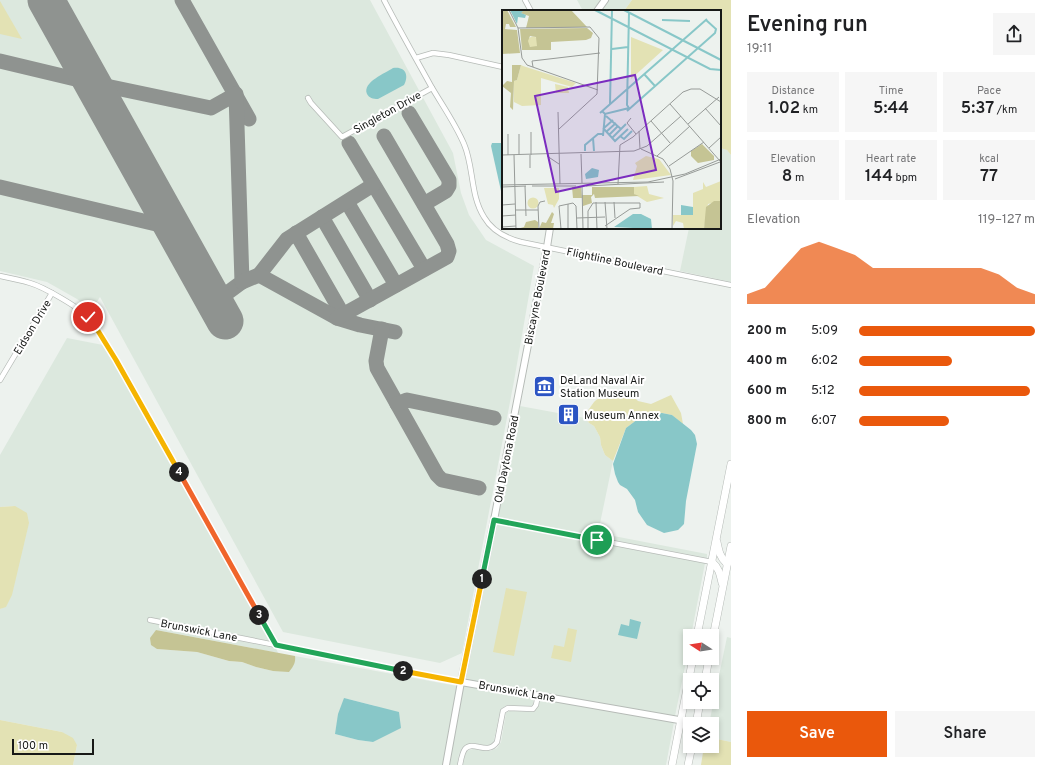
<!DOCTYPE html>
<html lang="en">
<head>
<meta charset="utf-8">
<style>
	:root { --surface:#fff; --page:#f6f6f6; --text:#202124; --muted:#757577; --accent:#ea580c }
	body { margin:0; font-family:Overpass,sans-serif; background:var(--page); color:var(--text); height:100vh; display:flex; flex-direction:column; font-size:15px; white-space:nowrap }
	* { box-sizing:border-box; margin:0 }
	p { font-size:13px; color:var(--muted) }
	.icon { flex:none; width:22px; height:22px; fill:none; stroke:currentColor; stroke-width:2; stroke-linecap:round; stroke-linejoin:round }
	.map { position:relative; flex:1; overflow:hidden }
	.side { display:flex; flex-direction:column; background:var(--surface); width:320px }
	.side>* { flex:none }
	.needle { width:26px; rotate:282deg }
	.buttons { position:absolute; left:683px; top:629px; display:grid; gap:8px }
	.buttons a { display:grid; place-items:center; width:36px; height:36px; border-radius:0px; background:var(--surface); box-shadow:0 2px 6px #0003; font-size:20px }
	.scale { position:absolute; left:12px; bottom:10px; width:82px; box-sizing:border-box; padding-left:4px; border:2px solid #171917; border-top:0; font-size:11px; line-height:14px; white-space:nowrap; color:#171917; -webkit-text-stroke:3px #fff; paint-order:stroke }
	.pin { position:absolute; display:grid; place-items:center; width:34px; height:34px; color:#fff; margin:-17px; border:2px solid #fff; border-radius:50%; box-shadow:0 1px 4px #0007 }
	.km { position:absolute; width:20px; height:20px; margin:-10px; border-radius:50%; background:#222; color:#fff; font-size:11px; line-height:20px; text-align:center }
	.round { display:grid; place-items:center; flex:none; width:42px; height:42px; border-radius:0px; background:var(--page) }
	.summary { display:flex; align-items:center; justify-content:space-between; height:68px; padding:0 16px }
	h1 { font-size:22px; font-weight:600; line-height:30px }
	.figures { display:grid; grid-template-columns:repeat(3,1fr); gap:6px; height:68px; padding:4px 16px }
	.figures div { display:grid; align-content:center; border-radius:0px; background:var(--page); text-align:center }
	.figures b { font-size:17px; font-weight:600 }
	.figures small { font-size:11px; font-weight:400 }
	.figures p { font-size:11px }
	.chart { height:112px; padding:8px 16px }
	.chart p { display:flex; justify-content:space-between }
	.chart svg { width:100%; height:72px; margin-top:4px; fill:var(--accent); opacity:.7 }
	.action { display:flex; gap:8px; margin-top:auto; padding:8px 16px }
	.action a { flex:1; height:46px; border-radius:0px; background:var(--accent); color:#fff; font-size:16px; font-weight:600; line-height:46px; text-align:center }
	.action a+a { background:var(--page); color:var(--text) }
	ul { padding:0 16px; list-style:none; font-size:13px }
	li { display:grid; grid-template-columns:64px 48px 1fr; align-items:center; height:30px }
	li i { height:10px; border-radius:5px; background:var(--accent) }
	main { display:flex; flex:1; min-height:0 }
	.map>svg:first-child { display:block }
</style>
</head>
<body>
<main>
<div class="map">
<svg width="731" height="765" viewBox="0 0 731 765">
	<rect width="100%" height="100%" fill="#edf2ee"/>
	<g fill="#dce8de" fill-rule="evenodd">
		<polygon points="0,0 370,0 453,153 461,193 469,215 486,240 534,266 514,381 462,653 440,663 283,632 100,297 92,310 77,299 47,282 0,271"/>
		<polygon points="577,0 601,0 593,11 583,11"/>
		<polygon points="609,0 632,0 624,11 601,11"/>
		<polygon points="720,148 727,150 731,155 731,282 680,271 689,228 720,228"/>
		<path d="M67,338l36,7 10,16 157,280 -62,-12 -1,5 67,14v1l2,-1 2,5 -122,-23 1,19 40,3 32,9 13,1 14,5 17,4 22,-10v-5l162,30 -14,79h-370l4,-20 -15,-13 -62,-12v-111l6,-3 9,-100 -15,1v-52zM348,699l28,7 -3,36 -15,-2 -23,-6z"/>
		<polygon points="520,406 585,418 589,423 594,426 600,437 601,445 605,455 613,461 598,533 707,554 707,558 498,518"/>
		<polygon points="497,524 705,563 691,636 690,636 690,642 675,716 465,680"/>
		<polygon points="727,637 731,638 731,742 712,738 712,724 709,724"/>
		<polygon points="464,685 534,697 533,704 531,706 507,705 501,709 499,716 494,740 492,744 488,746 473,743 467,745 462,748 459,754 457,765 449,765"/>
		<polygon points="541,698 674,722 666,765 463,765 465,756 467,751 473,749 490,751 497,748 501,742 506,713 509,711 534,712 538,707"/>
	</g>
	<g fill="#e3e2b4">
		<polygon points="632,0 731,0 731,155 727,150 720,148 720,11 624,11"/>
		<polygon points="0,1 22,39 0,34"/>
		<path d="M621,391l12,5 5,5 13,3 20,-9 10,18 2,11 -11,-9 -10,-2h-9l-11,3 -16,12 -13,33 -8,-6 -4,-10 -1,-8 -6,-11 -5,-3 -4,-5v-3c3,-4 7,-11 10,-14 7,-6 17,-7 26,-10z"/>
		<polygon points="15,506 27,513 29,523 12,595 6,607 0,609 0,507"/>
		<polygon points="506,588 527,592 514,656 493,652"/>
		<polygon points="568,628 577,630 571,662 551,658 554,645 564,647"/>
		<polygon points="0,720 62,732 73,738 77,745 73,765 0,765"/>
		<polygon points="712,738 731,742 731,765 701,765 704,746 712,746"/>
	</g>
	<path fill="#c5c494" d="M156,630l139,26c1,7 -2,11 -6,16l-16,-1 -17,-4 -14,-5 -13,-1 -32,-9 -40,-3 -6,-4 -1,-7z"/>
	<g fill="#88c7c8">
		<path d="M393,68c13,-2 16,8 11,17l-26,14c-5,0 -9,-1 -11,-5 -5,-12 19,-21 26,-26z"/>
		<polygon points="492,143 503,143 503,200 491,146"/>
		<polygon points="653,413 662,413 672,415 691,430 695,435 697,444 686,501 684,524 678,530 664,533 647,525 638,512 635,500 627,489 620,485 618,482 615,474 613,464 626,428 642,416"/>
		<polygon points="630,619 641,622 637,639 618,635 621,624 629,626"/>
		<polygon points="344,698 399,712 401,728 373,742 358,740 335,734 338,714"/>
	</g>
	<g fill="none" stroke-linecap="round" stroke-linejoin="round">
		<g stroke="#8f9390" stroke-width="15">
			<polyline points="182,0 249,119"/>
			<polyline points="0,61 92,83 211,108 236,94 242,282 215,302"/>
			<polyline points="409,113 449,180 449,186 446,191 424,204"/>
			<polyline points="349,143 424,269"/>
			<polyline points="0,187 173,228"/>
			<polyline points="347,202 396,285"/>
			<polyline points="322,217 370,300"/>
			<polyline points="296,233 343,315"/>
			<polyline points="259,275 287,239 373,185"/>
			<polyline points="242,282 259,275 337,318 360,325 395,332"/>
			<polyline points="337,318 447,257 449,251 447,244 384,136"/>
			<polyline points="382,329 376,361 377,368 437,475 442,480 479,488"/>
			<polyline points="397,404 407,400 494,418"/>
		</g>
		<polyline stroke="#8f9390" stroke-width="37" points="46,0 225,321"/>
		<defs>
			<g id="minor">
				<path d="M384,0c15,29 31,57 47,86 11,19 24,37 33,58 10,23 6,51 20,73 8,14 22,21 37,25l210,43"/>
				<polyline points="525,0 531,11"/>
				<polyline points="416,58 433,53 449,55 503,67"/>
				<polyline points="308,98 311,103 342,137 432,88"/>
				<path d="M0,276c10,2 20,4 30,7 14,4 50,25 59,35 10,13 18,28 27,42l160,285"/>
				<polyline points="0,380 52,293"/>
				<polyline points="494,520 712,562"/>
				<polyline points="150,620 461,682"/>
				<path d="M460,765c1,-5 2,-12 5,-16 9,-9 22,7 32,-7l6,-31 5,-3 25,1 3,-4 2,-10"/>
			</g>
			<g id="tertiary">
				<polyline points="597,11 605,0"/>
				<polyline points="461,682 696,723"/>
				<polyline points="446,765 461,682 494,520 547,247 550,228"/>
			</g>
			<g id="primary">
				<path d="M717,542c2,10 3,15 10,22"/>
				<path d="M712,562c7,6 8,12 10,21"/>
				<polyline points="697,636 731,464"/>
				<polyline points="712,642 731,546"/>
				<polyline points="705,680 709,658"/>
				<polyline points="696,724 700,702"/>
				<polyline points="672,765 693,658"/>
				<polyline points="688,765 692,746"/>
			</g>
		</defs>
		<use href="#minor" stroke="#b6bbb7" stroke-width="6"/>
		<use href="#tertiary" stroke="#b6bbb7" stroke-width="8"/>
		<use href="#primary" stroke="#b6bbb7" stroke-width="8"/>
		<use href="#minor" stroke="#fff" stroke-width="4.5"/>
		<use href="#tertiary" stroke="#fff" stroke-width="6"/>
		<use href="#primary" stroke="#fff" stroke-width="7"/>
	</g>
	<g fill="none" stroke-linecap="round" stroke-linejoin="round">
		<defs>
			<polyline id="split-1" points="482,579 494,520 597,540"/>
			<polyline id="split-2" points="403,671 461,682 482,579"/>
			<polyline id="split-3" points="259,615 276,645 403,671"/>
			<polyline id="split-4" points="179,472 259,615"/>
			<polyline id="split-5" points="88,317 95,326 116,360 179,472"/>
		</defs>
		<use href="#split-1" stroke="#fff" stroke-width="8"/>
		<use href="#split-2" stroke="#fff" stroke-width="8"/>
		<use href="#split-3" stroke="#fff" stroke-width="8"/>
		<use href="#split-4" stroke="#fff" stroke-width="8"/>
		<use href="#split-5" stroke="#fff" stroke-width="8"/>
		<use href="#split-1" stroke="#22a559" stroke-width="5"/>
		<use href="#split-2" stroke="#f5b400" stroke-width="5"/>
		<use href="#split-3" stroke="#22a559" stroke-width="5"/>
		<use href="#split-4" stroke="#f0652b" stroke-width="5"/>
		<use href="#split-5" stroke="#f5b400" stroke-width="5"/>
	</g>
	<defs>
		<symbol id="museum-square" viewBox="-11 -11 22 22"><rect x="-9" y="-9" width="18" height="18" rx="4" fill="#2b54c3" stroke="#fff"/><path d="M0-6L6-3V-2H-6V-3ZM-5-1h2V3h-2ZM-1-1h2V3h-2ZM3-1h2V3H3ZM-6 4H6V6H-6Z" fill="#fff"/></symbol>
		<symbol id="building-square" viewBox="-11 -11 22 22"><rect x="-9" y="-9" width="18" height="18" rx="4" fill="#2b54c3" stroke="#fff"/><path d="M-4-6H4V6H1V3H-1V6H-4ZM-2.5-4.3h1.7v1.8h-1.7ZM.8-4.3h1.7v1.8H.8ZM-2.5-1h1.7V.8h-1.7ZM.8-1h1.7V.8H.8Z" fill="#fff"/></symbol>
	</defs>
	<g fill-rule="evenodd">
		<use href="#museum-square" x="532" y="374" width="25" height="25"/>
		<use href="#building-square" x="556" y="402" width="25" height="25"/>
	</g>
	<g text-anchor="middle" stroke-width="4" stroke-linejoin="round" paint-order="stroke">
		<g font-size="11" fill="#171917" stroke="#fff">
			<text transform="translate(387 112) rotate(-29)" y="4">Singleton Drive</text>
			<text transform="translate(615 261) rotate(12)" y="4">Flightline Boulevard</text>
			<text transform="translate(537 297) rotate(-79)" y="4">Biscayne Boulevard</text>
			<text transform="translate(32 327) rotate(-59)" y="4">Eidson Drive</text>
			<text transform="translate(506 459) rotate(-79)" y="4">Old Daytona Road</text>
			<text transform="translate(199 630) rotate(11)" y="4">Brunswick Lane</text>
			<text transform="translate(517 691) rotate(10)" y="4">Brunswick Lane</text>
		</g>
		<g font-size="11" fill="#171917" stroke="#fff" text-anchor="start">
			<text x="560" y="384">DeLand Naval Air<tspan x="560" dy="13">Station Museum</tspan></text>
			<text x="584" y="419">Museum Annex</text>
		</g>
	</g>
	<g transform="translate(502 10)">
		<rect width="219" height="219" fill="#edf2ee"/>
		<path d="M25.5 32a5.5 5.5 0 1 1 11 0a5.5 5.5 0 1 1-11 0ZM129,27l32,13 -32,29zM19,55l2,1 53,17 -4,4 -31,-9v27l-19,1 -8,-4v-21l3,-1zM53,74l13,3 1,6h-13zM144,146l13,3 12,16 -38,5 4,-14 -2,-3zM219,171v20l-13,3 -4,25h-20l-1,-6 -7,-2 -3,5v-11h20v-22l10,-4v-7l3,5zM145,176l2,8 15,4 -17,4 -13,-8v-7zM42,178h15v11l-5,9 -1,-3 -5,-1zM25.5 193a5.5 5.5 0 1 1 11 0a5.5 5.5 0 1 1-11 0Z" fill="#e3e2b4"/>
		<path d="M0,0h5l9,17h-6l-1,-3h-3l-1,5 12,1 3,23 -18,1zM22,0h47l16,17 -61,1 3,-12 -9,-3zM85,18l6,5 -2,5 -5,2 -35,2v8h-29l-2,-21zM28,26l6,1 1,9 -7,1 -2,-6zM10,55h9l-4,15 -3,1 -1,29 -3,-3 1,-14 -9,-7 5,-5 5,1zM200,134l12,12v4l-16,3 -7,-7v-5zM70,177h9l1,11h-9zM90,177h42v7l5,2 -44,2 -1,-4 -3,3 1,6 -9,3 -1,-11h10zM212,191h7v28h-17l2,-22zM50,202l2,2 -3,9h3l-1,6h-14l3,-7 4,1zM33,210l3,2v7h-21l7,-2 2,-5z" fill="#c5c494" fill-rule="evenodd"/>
		<path d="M8,0h14l-3,3 5,2 -1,3 -7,-1 -1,7zM90,158l7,2 -1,7 -12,2 -1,-5zM179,195l12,2v8h-12zM131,204h8l10,5 1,10 -38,-2z" fill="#88c7c8"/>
		<path fill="none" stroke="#88c7c8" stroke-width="2" d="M93,0l115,59 11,1M122,0l97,50M160,10l28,1M110,39l16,-2M142,64l11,12M108,94l2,-94M100,101l3,3 24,-6 -2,-3 2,-92M125,101l88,-78 1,-4 -10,-9M98,103l107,-94M104,106l15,13M101,118l12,13 13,-12M102,118l9,-8M104,122l10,-9M107,125l9,-9M101,126l2,-22M118,126l4,3 8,-8M91,128l1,13M110,128l14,-14M83,141v-6l13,-11h5"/>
		<path fill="none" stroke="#979b98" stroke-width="1" d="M7,0l9,18 4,30 5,7 71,25M16,18l72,-1 9,11 -2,56 -38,35M31,57l-1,-6 68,-8M168,94l50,57M203,98l16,18M56,102l2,72M129,108l-4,5 9,11M149,111l19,22M186,114l31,-27M137,121l1,18M29,122v23M6,124v21M17,124v21M207,138l12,-11M139,139l22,10 7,10 3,12 -1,48M79,144l1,29M0,145l132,-4 13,-5 34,-30M12,145l2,74M28,145v13M45,146l12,8M155,146l33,-30M167,156l35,-24M173,169l45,-17M116,174l2,-39 13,-8 50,-45 8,-3h9l21,13M0,175l146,-3 37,-8 36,-15M23,176l1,30M30,176h44M80,176l1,43M84,176l78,-4M0,177l24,-1M94,192l1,27M103,192l2,27M112,192l1,16M66,194v25M0,195l13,-1M14,200h22M0,206l14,-1M75,208l28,-1M0,217l14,-1M37,219l-1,-23 2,-4 5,-1M59,219l-2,-23 14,-3 3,3 1,23M86,219v-18l5,-8h47v5l-10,1 -25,17"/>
		<path fill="#7b2cbf" fill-opacity="0.15" stroke="#7b2cbf" stroke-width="2" d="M133,65l21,95 -100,22 -21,-96z"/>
		<rect width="219" height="219" fill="none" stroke="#171917" stroke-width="2"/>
	</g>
</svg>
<div class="buttons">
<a><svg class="needle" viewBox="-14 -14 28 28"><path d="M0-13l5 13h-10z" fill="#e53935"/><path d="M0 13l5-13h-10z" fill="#757577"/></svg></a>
<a><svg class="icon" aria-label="locate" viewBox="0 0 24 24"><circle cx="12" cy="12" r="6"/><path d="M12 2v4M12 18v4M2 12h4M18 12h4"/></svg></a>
<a><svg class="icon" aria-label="layers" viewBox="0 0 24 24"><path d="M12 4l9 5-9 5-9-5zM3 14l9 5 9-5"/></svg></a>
</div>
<div class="scale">100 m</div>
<div class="pin" style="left:597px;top:540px;background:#1e9e55"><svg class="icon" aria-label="arrive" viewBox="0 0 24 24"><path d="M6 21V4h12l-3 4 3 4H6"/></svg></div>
<div class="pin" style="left:88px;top:317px;background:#d93025"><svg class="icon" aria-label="check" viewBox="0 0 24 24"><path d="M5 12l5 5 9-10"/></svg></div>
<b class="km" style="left:482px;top:579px">1</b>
<b class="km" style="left:403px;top:671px">2</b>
<b class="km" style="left:259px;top:615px">3</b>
<b class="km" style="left:179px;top:472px">4</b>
</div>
<section class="side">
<div class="summary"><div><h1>Evening run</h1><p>19:11</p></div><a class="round"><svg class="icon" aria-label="share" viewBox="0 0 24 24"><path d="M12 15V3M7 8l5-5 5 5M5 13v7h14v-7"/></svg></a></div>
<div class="figures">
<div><p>Distance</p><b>1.02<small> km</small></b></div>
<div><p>Time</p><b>5:44</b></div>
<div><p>Pace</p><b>5:37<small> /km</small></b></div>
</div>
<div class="figures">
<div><p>Elevation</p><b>8<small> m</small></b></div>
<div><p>Heart rate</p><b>144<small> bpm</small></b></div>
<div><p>kcal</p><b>77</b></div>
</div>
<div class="chart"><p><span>Elevation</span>119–127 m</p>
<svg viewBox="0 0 160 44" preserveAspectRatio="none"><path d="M0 44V38L10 34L20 22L30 10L40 6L50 10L60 14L70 22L80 22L90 22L100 22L110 22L120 22L130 22L140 26L150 34L160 38V44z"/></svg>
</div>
<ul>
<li><b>200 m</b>5:09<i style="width:100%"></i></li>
<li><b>400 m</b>6:02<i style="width:53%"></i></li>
<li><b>600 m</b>5:12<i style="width:97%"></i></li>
<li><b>800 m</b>6:07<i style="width:51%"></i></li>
</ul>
<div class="action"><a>Save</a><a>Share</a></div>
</section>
</main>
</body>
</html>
